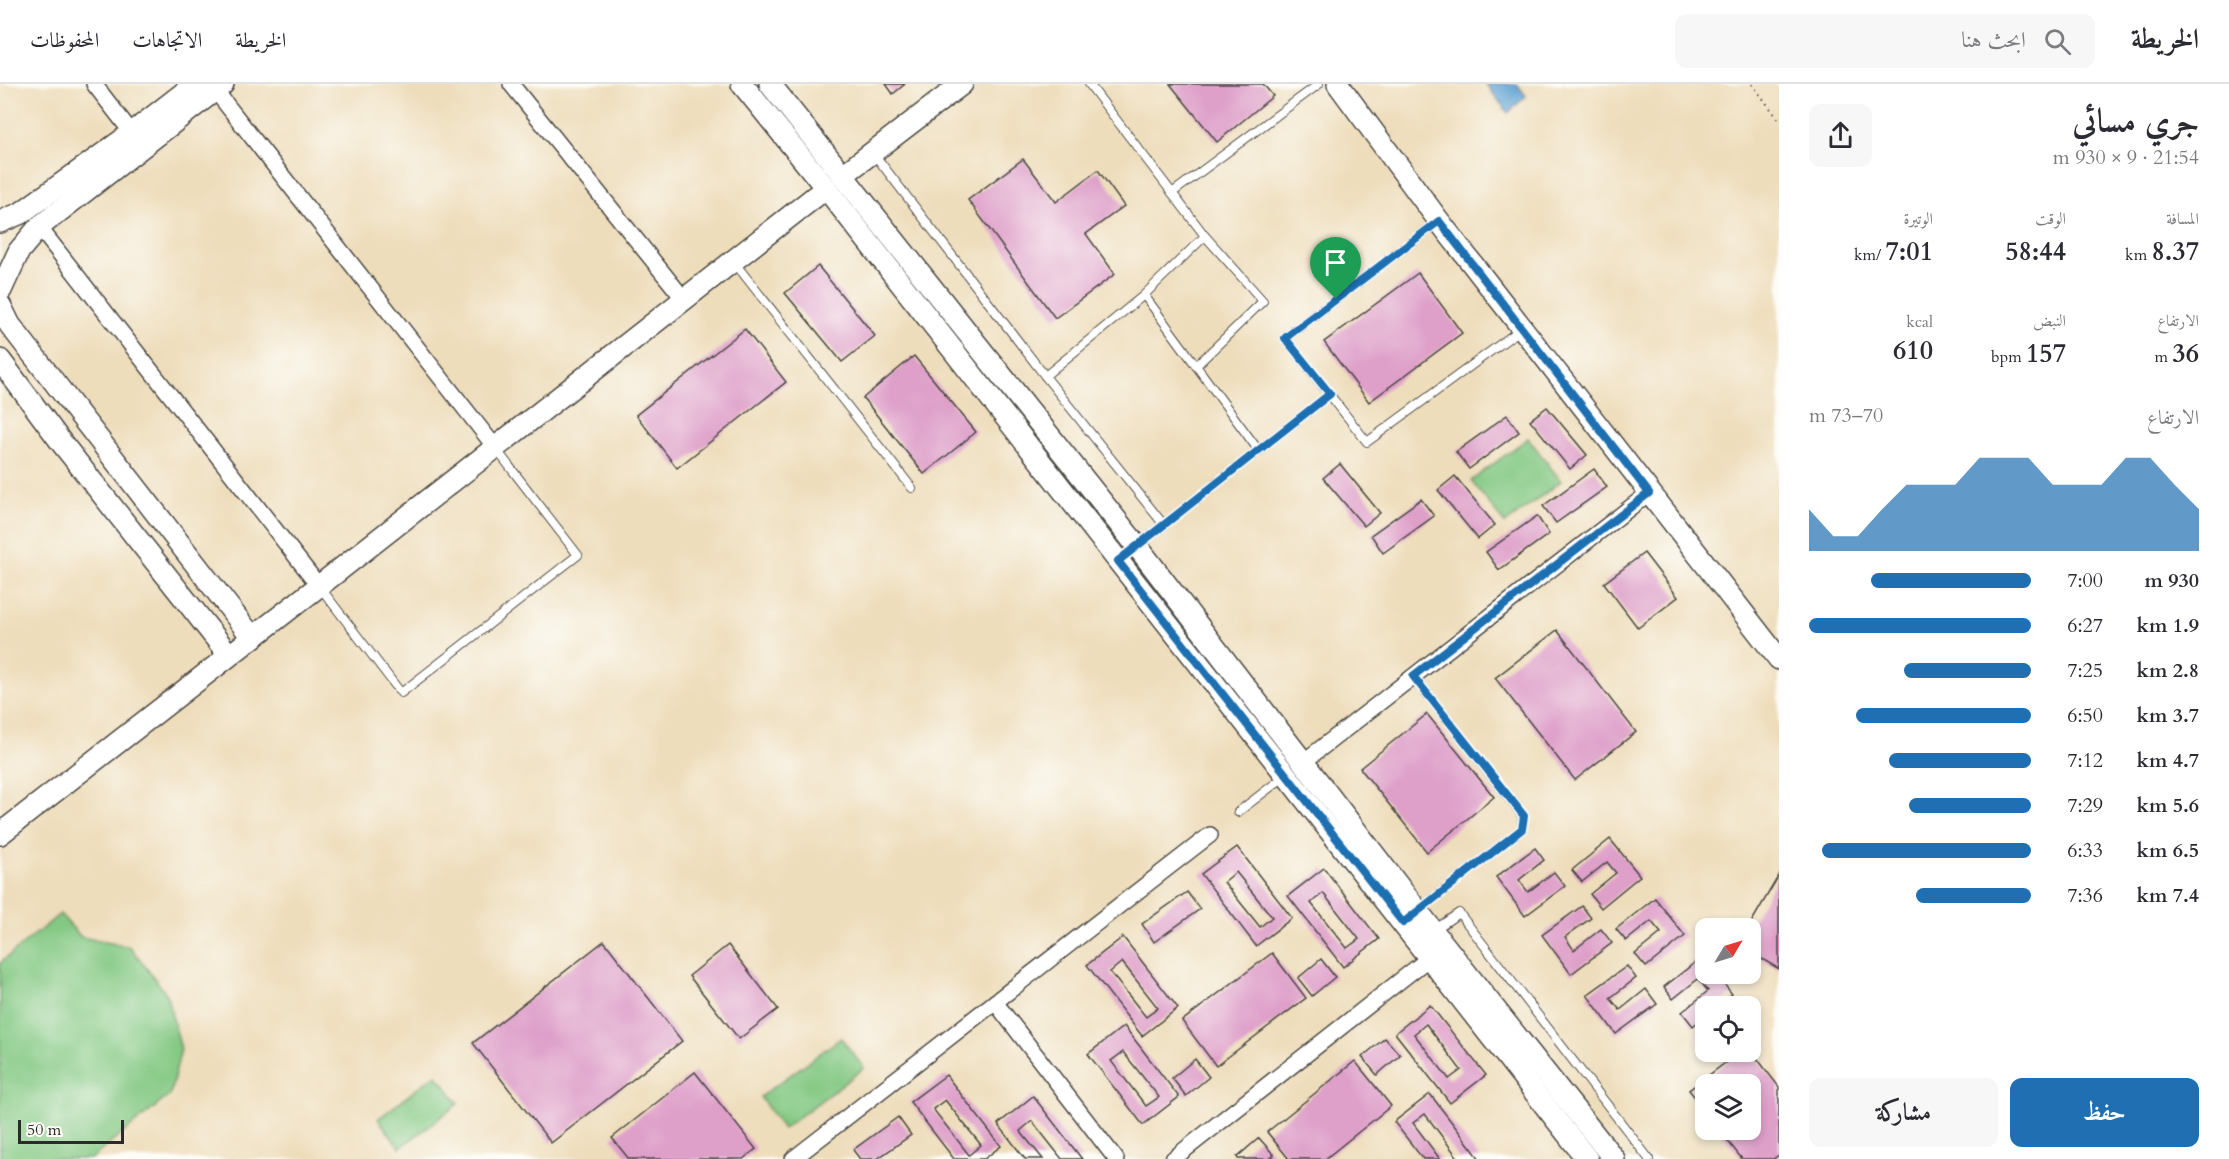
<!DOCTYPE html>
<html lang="ar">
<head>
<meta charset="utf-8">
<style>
	:root { --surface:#fff; --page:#f7f7f7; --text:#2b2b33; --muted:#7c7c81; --line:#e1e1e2; --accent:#1f6fb2 }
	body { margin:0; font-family:Cardo,Amiri,serif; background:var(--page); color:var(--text); direction:rtl; height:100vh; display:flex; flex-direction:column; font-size:22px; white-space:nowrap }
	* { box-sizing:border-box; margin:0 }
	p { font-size:20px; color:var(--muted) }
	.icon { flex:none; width:33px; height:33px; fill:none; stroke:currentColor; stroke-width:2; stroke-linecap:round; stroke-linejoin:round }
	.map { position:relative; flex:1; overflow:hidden; direction:ltr }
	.sheet { display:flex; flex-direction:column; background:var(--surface); width:450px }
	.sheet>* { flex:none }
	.needle { width:39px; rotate:52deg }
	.controls { position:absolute; left:1695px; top:834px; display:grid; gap:12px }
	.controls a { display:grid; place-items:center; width:66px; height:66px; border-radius:12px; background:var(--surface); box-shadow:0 3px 9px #0003; font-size:30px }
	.scale { position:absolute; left:18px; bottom:15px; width:106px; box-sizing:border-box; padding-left:6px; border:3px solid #2b2b2b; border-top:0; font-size:16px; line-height:21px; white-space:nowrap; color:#2b2b2b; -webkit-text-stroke:4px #fdfcf7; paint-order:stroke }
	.pin { position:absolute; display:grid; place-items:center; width:51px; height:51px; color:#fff; margin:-62px -26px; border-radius:50% 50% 50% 0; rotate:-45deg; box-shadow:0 0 6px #0007 }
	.pin .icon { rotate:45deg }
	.round { display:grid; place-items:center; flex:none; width:63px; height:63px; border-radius:12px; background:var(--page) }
	.overview { display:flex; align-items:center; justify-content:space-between; height:102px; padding:0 30px }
	h1 { font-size:33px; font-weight:700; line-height:45px }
	.metrics { display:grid; grid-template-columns:repeat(3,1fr); gap:9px; height:102px; padding:6px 30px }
	.metrics div { display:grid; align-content:center }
	.metrics b { font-size:26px; font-weight:700 }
	.metrics small { font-size:16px; font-weight:400 }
	.metrics p { font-size:16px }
	.chart { height:168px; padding:12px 30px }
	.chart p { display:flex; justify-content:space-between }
	.chart svg { width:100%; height:108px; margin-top:6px; fill:var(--accent); opacity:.7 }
	.button { display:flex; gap:12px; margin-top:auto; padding:12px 30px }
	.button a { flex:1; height:69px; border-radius:12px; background:var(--accent); color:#fff; font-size:24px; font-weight:700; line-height:69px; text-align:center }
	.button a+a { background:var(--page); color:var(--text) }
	ul { padding:0 30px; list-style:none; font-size:20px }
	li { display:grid; grid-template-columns:96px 72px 1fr; align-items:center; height:45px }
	li i { height:15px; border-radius:8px; background:var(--accent) }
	header { display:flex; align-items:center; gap:36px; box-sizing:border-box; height:84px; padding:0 30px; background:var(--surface); border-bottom:2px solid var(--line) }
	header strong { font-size:28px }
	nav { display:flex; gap:33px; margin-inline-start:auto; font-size:21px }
	.search { width:420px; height:54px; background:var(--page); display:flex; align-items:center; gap:15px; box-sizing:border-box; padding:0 21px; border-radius:12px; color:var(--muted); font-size:22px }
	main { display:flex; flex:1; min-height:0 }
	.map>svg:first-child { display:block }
</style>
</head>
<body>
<header>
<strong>الخريطة</strong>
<div class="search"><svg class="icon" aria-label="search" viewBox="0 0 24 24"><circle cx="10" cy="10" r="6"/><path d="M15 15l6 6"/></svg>ابحث هنا</div>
<nav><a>الخريطة</a><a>الاتجاهات</a><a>المحفوظات</a></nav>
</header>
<main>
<section class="sheet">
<div class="overview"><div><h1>جري مسائي</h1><p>21:54 · 9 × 930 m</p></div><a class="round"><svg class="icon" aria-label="share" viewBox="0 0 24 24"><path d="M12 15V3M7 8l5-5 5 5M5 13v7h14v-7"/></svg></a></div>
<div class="metrics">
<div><p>المسافة</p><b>8.37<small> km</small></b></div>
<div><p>الوقت</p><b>58:44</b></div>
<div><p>الوتيرة</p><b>7:01<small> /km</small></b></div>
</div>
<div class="metrics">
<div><p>الارتفاع</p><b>36<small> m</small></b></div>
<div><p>النبض</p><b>157<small> bpm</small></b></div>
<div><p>kcal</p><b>610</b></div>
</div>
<div class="chart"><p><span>الارتفاع</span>70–73 m</p>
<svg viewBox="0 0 160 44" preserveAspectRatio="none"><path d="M0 44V27L10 38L20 38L30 27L40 17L50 17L60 17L70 6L80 6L90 6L100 17L110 17L120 17L130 6L140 6L150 17L160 27V44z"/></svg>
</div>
<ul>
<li><b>930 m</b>7:00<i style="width:72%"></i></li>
<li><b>1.9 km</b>6:27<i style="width:100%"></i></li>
<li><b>2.8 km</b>7:25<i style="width:57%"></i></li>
<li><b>3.7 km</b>6:50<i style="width:79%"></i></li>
<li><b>4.7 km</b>7:12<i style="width:64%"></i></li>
<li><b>5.6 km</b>7:29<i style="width:55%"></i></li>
<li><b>6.5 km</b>6:33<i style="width:94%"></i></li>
<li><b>7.4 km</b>7:36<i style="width:52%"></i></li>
</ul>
<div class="button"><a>حفظ</a><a>مشاركة</a></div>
</section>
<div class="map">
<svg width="1779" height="1075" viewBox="0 0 1779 1075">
	<rect width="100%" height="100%" fill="#fdfcf7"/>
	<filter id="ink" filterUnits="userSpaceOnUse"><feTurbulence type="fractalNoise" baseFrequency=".0167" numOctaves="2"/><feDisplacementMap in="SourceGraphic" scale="12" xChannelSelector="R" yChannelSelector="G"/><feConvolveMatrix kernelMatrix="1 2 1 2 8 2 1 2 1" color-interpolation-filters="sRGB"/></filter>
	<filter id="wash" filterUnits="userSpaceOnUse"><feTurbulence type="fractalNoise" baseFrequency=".008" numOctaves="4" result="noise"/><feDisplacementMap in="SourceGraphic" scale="24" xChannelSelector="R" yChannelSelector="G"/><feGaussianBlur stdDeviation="1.35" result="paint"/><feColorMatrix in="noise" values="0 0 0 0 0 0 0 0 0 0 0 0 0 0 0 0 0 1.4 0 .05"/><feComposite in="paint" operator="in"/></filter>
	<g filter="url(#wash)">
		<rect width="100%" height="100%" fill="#edb"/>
		<g fill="#82c882" stroke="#567a56" stroke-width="1.5">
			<polygon points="1528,354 1561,397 1505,440 1471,397"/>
			<polygon points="60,830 81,853 130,863 166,909 181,965 170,1011 91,1075 0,1075 0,879"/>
			<polygon points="841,954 864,984 783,1045 760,1013"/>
			<polygon points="436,990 459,1019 400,1064 378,1035"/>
		</g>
		<polygon fill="#5fa2d3" stroke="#45667f" stroke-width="1.5" points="1486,0 1517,0 1526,12 1508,29"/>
		<g id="blocks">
			<g fill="#de9fc9" fill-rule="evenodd">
				<polygon points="886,0 905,0 893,10"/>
				<polygon points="1170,0 1263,0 1273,12 1217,58"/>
				<polygon points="1023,75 1056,118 1098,86 1124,122 1086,150 1115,190 1055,234 968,116"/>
				<polygon points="818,182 875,252 842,278 785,209"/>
				<polygon points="1418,189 1462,249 1369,318 1324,258"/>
				<polygon points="745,245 786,298 677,384 636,331"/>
				<polygon points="914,272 976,348 924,390 863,314"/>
				<polygon points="1547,323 1587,371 1570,385 1530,336"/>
				<polygon points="1507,331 1519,348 1469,385 1456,368"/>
				<polygon points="1340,380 1380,429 1364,442 1323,394"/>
				<polygon points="1594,385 1607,403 1556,439 1543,422"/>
				<polygon points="1455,392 1495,441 1478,455 1438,406"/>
				<polygon points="1421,415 1434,432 1383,469 1371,451"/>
				<polygon points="1537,432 1549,450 1499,486 1486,468"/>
				<polygon points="1644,469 1678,513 1638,544 1604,499"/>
				<polygon points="1557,546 1636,648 1575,696 1495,594"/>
				<polygon points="1427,630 1494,713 1427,768 1360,684"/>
				<polygon points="1610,755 1640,792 1601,824 1590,810 1616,789 1607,778 1582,798 1572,786"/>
				<path d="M1237,763l55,71 -36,28 -55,-72zM1236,788l36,45 -12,10 -36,-45z"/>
				<polygon points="1535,764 1544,776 1519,796 1528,808 1554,788 1565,802 1525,832 1496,793"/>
				<path d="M1324,784l55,71 -36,28 -55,-71zM1323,809l36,46 -12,9 -36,-45z"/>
				<polygon points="1779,791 1779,885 1750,868 1750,844 1748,844"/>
				<polygon points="1187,808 1200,825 1154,858 1142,840"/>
				<polygon points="1655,814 1685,852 1646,883 1635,870 1661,849 1651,837 1626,857 1616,845"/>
				<polygon points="1582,822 1591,834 1565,853 1574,866 1601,845 1612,859 1571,890 1542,851"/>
				<path d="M1123,853l55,71 -36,28 -55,-71zM1122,878l36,46 -12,9 -36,-45z"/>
				<polygon points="604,857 682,957 551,1059 473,959"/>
				<polygon points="728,861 778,925 739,955 689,892"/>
				<polygon points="1272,869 1306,914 1216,982 1182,937"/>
				<polygon points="1702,873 1706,877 1706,890 1716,890 1732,910 1716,922 1706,922 1706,931 1693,942 1682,928 1708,907 1698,895 1673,915 1664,903"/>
				<polygon points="1321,875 1335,893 1312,912 1298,894"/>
				<polygon points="1627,882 1636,894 1610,914 1620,926 1646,905 1657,920 1616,950 1587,911"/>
				<path d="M1430,921l56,70 -36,28 -55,-70zM1426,940l35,46 -12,9 -35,-45z"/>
				<path d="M1124,942l55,71 -36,28 -55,-71zM1123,968l36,45 -13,9 -35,-45z"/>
				<polygon points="1385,954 1400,971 1377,991 1362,973"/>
				<polygon points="1750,965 1779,1003 1779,1071 1773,1075 1742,1075 1719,1046 1750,1046 1750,1000 1706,1000 1706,1027 1689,1006 1740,968 1750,968"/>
				<polygon points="1195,975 1209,993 1186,1012 1172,994"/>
				<polygon points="1355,977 1391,1022 1325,1075 1289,1075 1267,1048"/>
				<polygon points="695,988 756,1065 743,1075 629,1075 612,1054"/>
				<path d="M946,991l55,71 -17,13h-30l-44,-57zM945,1016l36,45 -12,10 -36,-46z"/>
				<polygon points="1430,1010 1480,1075 1459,1075 1425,1030 1413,1039 1440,1075 1423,1075 1394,1038"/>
				<polygon points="1033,1012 1082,1075 1062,1075 1032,1037 1020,1047 1043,1075 1025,1075 998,1040"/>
				<polygon points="898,1033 911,1051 877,1075 860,1075 853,1066"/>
				<polygon points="1259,1054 1274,1071 1270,1075 1238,1075 1237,1073"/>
			</g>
		</g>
	</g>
	<g filter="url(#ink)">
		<use href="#blocks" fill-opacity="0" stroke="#484641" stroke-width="1.5"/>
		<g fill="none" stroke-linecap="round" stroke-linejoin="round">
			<defs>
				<g id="lane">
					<polyline points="1089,0 1205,152 1263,217 1196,282"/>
					<polyline points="874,70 1045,292 1164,441"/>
					<polyline points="1172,109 1319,0"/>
					<polyline points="1438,138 1285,254 1367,358 1521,245"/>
					<polyline points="734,178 912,404"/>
					<polyline points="1144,211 1259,367"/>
					<polyline points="1045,292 1144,211 1205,152"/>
					<polyline points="1137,462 1330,310"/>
					<polyline points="320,503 401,609 578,471 496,365"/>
					<polyline points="1413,592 1523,732 1522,745 1419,826"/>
					<polyline points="1238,728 1285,692"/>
					<polyline points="1434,846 1459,829 1649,1075"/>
				</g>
				<g id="street">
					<polyline points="94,0 132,49"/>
					<polyline points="511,0 683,214"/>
					<polyline points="215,6 495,363"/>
					<polyline points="39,143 319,502"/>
					<polyline points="1302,679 1649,409"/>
					<polyline points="995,918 1116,1075"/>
					<polyline points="793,1075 1210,751"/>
					<polyline points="1173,1075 1429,874"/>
				</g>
				<g id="secondary">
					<polyline points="742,0 826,104 1587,1075"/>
					<polyline points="770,0 1137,462 1433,847 1614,1075"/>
					<polyline points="1338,0 1439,137 1779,575"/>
					<polyline points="843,91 962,0"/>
					<polyline points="0,138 21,129 132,49 195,0"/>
					<polyline points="1,206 19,167 39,143 223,0"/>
					<polyline points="0,221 10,241 252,553"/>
					<polyline points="0,276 61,358 229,571"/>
					<polyline points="0,750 319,502 826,104"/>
				</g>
			</defs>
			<use href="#lane" stroke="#484641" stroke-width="10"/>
			<use href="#street" stroke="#484641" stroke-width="18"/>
			<use href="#secondary" stroke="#484641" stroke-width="24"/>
			<polyline stroke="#484641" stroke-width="2" stroke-dasharray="1.5 4.5" stroke-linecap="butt" points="1752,0 1779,36"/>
			<use href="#lane" stroke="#fff" stroke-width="8"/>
			<use href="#street" stroke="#fff" stroke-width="15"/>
			<use href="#secondary" stroke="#fff" stroke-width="21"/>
		</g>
	</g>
	<g fill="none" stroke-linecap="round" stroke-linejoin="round" filter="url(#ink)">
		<defs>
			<polygon id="route" points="1439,137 1649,409 1413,592 1524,732 1522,745 1403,839 1118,477 1330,310 1285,254"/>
		</defs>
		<use href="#route" stroke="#fff" stroke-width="12"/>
		<use href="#route" stroke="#1f6fb2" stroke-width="8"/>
	</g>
</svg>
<div class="controls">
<a><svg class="needle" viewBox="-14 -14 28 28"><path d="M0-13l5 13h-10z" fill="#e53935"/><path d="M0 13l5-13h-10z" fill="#7c7c81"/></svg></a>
<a><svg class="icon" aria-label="locate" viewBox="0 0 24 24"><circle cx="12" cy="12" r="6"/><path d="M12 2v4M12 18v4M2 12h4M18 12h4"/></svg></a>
<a><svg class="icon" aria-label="layers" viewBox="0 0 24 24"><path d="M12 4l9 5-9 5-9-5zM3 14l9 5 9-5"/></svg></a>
</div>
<div class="scale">50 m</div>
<div class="pin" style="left:1336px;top:215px;background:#1e9e55"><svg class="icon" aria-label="arrive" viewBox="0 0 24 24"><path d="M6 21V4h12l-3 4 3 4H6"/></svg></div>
</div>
</main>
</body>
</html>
